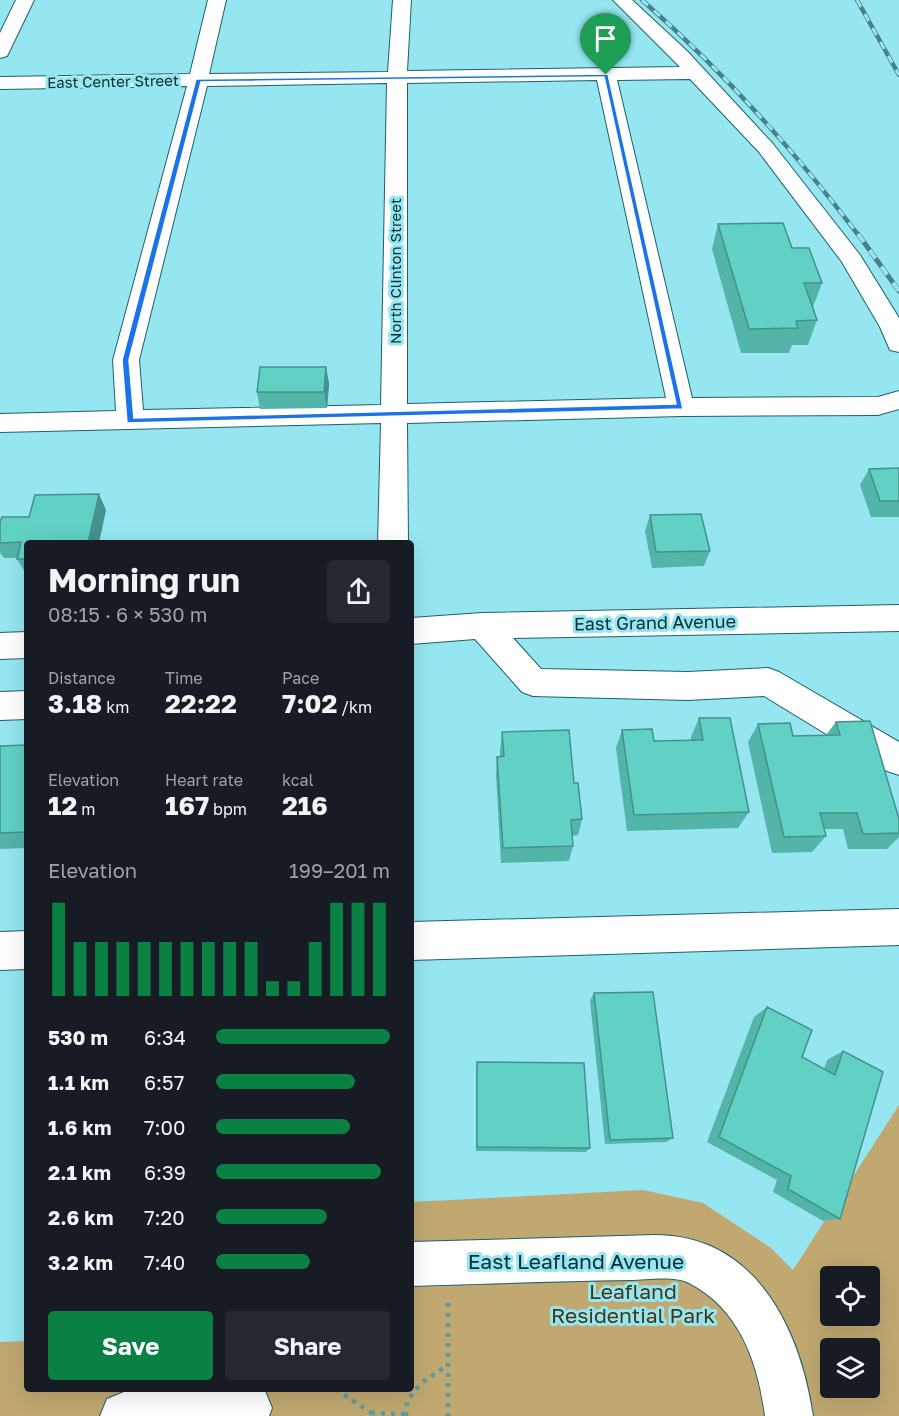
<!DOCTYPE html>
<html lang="en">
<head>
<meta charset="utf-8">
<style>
	:root { --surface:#171b24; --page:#242831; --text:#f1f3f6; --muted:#9ea1a6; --accent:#0b8043 }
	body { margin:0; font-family:"Golos Text",sans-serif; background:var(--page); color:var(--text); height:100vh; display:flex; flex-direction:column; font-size:22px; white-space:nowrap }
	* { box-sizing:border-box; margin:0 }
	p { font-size:20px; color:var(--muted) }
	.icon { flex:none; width:33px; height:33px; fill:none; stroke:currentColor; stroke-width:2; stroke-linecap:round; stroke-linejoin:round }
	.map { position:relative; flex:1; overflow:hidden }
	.panel { position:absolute; left:24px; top:540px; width:390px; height:852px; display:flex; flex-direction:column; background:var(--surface); border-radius:6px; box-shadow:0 6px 24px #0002 }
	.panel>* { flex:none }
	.tools { position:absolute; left:820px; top:1266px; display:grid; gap:12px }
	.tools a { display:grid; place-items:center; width:60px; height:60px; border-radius:6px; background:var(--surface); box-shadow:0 6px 24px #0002; font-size:30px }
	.pin { position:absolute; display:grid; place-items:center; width:51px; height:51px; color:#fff; margin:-62px -26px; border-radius:50% 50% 50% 0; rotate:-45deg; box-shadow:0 0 6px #0007 }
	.pin .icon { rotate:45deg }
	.round { display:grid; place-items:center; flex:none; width:63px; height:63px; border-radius:6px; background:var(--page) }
	.head { display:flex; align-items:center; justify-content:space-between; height:102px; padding:0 24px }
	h1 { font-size:33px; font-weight:700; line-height:45px }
	.figures { display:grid; grid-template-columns:repeat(3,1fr); gap:9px; height:102px; padding:6px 24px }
	.figures div { display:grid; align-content:center }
	.figures b { font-size:26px; font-weight:700 }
	.figures small { font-size:16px; font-weight:400 }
	.figures p { font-size:16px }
	.chart { height:168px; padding:12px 24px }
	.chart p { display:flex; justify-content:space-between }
	.chart svg { width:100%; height:108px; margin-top:6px; stroke:var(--accent); stroke-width:6 }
	.primary-button { display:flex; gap:12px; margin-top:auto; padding:12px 24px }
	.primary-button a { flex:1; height:69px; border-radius:6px; background:var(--accent); color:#fff; font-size:24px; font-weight:700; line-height:69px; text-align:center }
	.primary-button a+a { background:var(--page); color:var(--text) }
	ul { padding:0 24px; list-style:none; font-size:20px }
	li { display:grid; grid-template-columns:96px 72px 1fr; align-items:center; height:45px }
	li i { height:15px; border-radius:8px; background:var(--accent) }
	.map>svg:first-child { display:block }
</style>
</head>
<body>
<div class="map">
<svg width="899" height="1416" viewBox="0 0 899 1416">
	<rect width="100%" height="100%" fill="#95e6f1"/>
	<path fill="#c0a870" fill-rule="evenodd" d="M899,1105v311h-899v-74l27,-1v48h384v-187l232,-12 60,13 68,45 22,22zM831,1276h39v40h-39zM831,1348h39v40h-39z"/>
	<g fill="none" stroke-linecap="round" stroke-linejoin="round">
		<defs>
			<g id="minor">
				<polygon points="16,0 34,0 9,52 7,56 0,58 0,33"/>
				<path d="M208,0h18l-17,74 179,-2 5,-72h18l-4,71 273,-4 -67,-67h19l55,51 86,93 87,111 39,63v34l-9,-2 -10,-23 -38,-65 -83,-110 -69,-73 -73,1 75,318 186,-1 21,-6v18l-21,6 -197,1 -274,7 1,120h-30l3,-120 -381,9v-18l116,-3 -3,-51 74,-274 -187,3v-12l190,-3zM597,80l69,318 -259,6v-321zM387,83l-6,322 -238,5 -4,-50 68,-274z"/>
				<polygon points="899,605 899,631 513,638 541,669 688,672 768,668 779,672 899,742 899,775 887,771 764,696 688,700 533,696 522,692 475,639 411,644 411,618 482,613"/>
				<polygon points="27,632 27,658 0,659 0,633"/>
				<polygon points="27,691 27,719 0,720 0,692"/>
				<polygon points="899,909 899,945 411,960 411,922"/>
				<polygon points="27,931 27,969 0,970 0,932"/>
				<path d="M655,1235c101,0 145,94 158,181h-48c-7,-53 -25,-107 -76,-133 -16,-8 -42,-3 -59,-3 -73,1 -146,4 -219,6v-44z"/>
				<polygon points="170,1389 260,1389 265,1391 272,1408 269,1416 100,1416 107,1399 124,1392"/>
			</g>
		</defs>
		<use href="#minor" stroke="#206068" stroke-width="2"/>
		<g stroke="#5c9ba3" stroke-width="4.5" stroke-dasharray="4 6" stroke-linecap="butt">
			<polyline points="448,1303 448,1416"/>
			<polyline points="336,1389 371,1413 368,1416"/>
			<polyline points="371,1413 406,1414"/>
			<polyline points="406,1416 407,1401 421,1383 448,1365"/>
		</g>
		<use href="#minor" fill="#fff" fill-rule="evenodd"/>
		<defs>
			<g id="rail-far1">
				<path d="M642,0c81,71 152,150 217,236"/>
				<polyline points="857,0 899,75"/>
			</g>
			<polyline id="rail" points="858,234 899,291"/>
		</defs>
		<use href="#rail-far1" stroke="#498189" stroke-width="4.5"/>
		<use href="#rail" stroke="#498189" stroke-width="5"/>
		<use href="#rail-far1" stroke="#95e6f1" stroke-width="3" stroke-dasharray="8" stroke-linecap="butt"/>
		<use href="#rail" stroke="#95e6f1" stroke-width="4" stroke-dasharray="10" stroke-linecap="butt"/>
	</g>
	<g fill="#53b4aa">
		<polygon points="718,224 792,248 822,283 813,307 817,320 808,345 792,345 789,353 741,353 712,249"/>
		<polygon points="326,367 329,384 327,408 260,409 257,392"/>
		<polygon points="899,468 899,517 871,517 860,485 869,469"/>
		<polygon points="106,510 27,543 27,574 26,574 17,559 17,558 4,558 0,553 0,522 29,517"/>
		<polygon points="650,515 710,551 704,566 652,568 645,531"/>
		<polygon points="699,718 749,812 738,828 627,831 616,748 622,730 654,741 691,740 691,737"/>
		<polygon points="836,722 899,819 899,837 887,849 848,849 843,829 824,829 826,836 812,852 772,853 748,742 758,724 793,736 826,735"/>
		<polygon points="502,732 574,783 582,819 578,835 572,836 573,846 569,861 501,863 496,775 497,757 500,757 500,750"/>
		<polygon points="27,745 27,848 0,849 0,746"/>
		<polygon points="594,993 673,1138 666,1142 605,1144 590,1001"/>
		<polygon points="767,1007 802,1057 824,1069 827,1060 843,1051 840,1219 823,1221 773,1192 777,1180 707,1142 754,1017"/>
		<polygon points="477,1062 590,1148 586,1152 476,1151 476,1068"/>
	</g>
	<g fill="#44928b">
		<polygon points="326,367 329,384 327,408 324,392"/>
		<polygon points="99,494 106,510 99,543 88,543"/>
	</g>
	<g fill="#61d1c6" stroke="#44928b" stroke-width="1.5">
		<polygon points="783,223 792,248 809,248 822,283 804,283 817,320 796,321 798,328 749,329 718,224"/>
		<polygon points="260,367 326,367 324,392 257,392"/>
		<polygon points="899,468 899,501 880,501 869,469"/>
		<polygon points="99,494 88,543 27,543 27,559 17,559 21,542 0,543 0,522 2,517 29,517 35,495"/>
		<polygon points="701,514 710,551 656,552 650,515"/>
		<polygon points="699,718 730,718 749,812 634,815 622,730 652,729 654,741 703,740"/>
		<polygon points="870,721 899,819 899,833 863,834 857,813 820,813 826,836 784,837 758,724 790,723 793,736 840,735 836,722"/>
		<polygon points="569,730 574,783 578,783 582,819 571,820 573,846 503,848 497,757 504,756 502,732"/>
		<polygon points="27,745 27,832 0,833 0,746"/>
		<polygon points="653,992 673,1138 610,1140 594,993"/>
		<polygon points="767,1007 812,1030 802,1057 835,1075 843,1051 883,1072 840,1219 788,1189 791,1176 719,1137"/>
		<polygon points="477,1062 584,1063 590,1148 477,1147"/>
	</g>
	<path fill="#1a73e8" stroke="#fff" stroke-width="1.5" fill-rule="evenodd" d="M608,74l75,335 -556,14 -5,-63 74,-281zM604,77l72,327 -542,14 -5,-58 72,-278z"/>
	<g text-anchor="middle" stroke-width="6" stroke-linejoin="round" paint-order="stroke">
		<g font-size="15" fill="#0a2e32" stroke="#95e6f1">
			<text transform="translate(113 82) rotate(-1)" y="5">East Center Street</text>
			<text transform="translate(396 271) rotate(-90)" y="5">North Clinton Street</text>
		</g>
		<g font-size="18" fill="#0a2e32" stroke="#95e6f1">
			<text transform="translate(655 623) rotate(-1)" y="6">East Grand Avenue</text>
		</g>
		<g font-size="21" fill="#0a2e32" stroke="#95e6f1">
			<text x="576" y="1269">East Leafland Avenue</text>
		</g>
		<g font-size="21" fill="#443614" stroke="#95e6f1">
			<text x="633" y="1299">Leafland<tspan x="633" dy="24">Residential Park</tspan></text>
		</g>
	</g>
</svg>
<div class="tools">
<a><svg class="icon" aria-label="locate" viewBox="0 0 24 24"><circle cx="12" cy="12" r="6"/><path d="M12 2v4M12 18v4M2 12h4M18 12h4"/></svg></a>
<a><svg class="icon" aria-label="layers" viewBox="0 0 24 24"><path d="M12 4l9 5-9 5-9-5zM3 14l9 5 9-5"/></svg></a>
</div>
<div class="pin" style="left:606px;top:75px;background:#1e9e55"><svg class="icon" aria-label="arrive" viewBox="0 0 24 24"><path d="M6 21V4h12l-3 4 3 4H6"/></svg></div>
<section class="panel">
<div class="head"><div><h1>Morning run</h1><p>08:15 · 6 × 530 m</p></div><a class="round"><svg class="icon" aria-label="share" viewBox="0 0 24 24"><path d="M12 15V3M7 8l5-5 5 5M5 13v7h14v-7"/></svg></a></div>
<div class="figures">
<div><p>Distance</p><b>3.18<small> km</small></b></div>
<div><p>Time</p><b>22:22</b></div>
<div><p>Pace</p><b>7:02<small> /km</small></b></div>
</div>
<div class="figures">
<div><p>Elevation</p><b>12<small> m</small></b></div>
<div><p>Heart rate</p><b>167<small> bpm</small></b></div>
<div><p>kcal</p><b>216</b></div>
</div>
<div class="chart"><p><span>Elevation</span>199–201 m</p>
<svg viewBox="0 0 160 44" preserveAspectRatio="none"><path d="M5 44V6M15 44V22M25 44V22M35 44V22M45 44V22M55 44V22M65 44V22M75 44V22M85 44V22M95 44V22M105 44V38M115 44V38M125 44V22M135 44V6M145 44V6M155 44V6"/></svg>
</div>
<ul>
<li><b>530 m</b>6:34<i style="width:100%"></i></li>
<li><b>1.1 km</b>6:57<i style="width:80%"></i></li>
<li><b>1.6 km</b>7:00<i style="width:77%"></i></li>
<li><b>2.1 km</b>6:39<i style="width:95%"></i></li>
<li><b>2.6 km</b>7:20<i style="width:64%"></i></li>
<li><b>3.2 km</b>7:40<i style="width:54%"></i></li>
</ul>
<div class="primary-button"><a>Save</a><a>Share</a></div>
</section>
</div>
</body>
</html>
